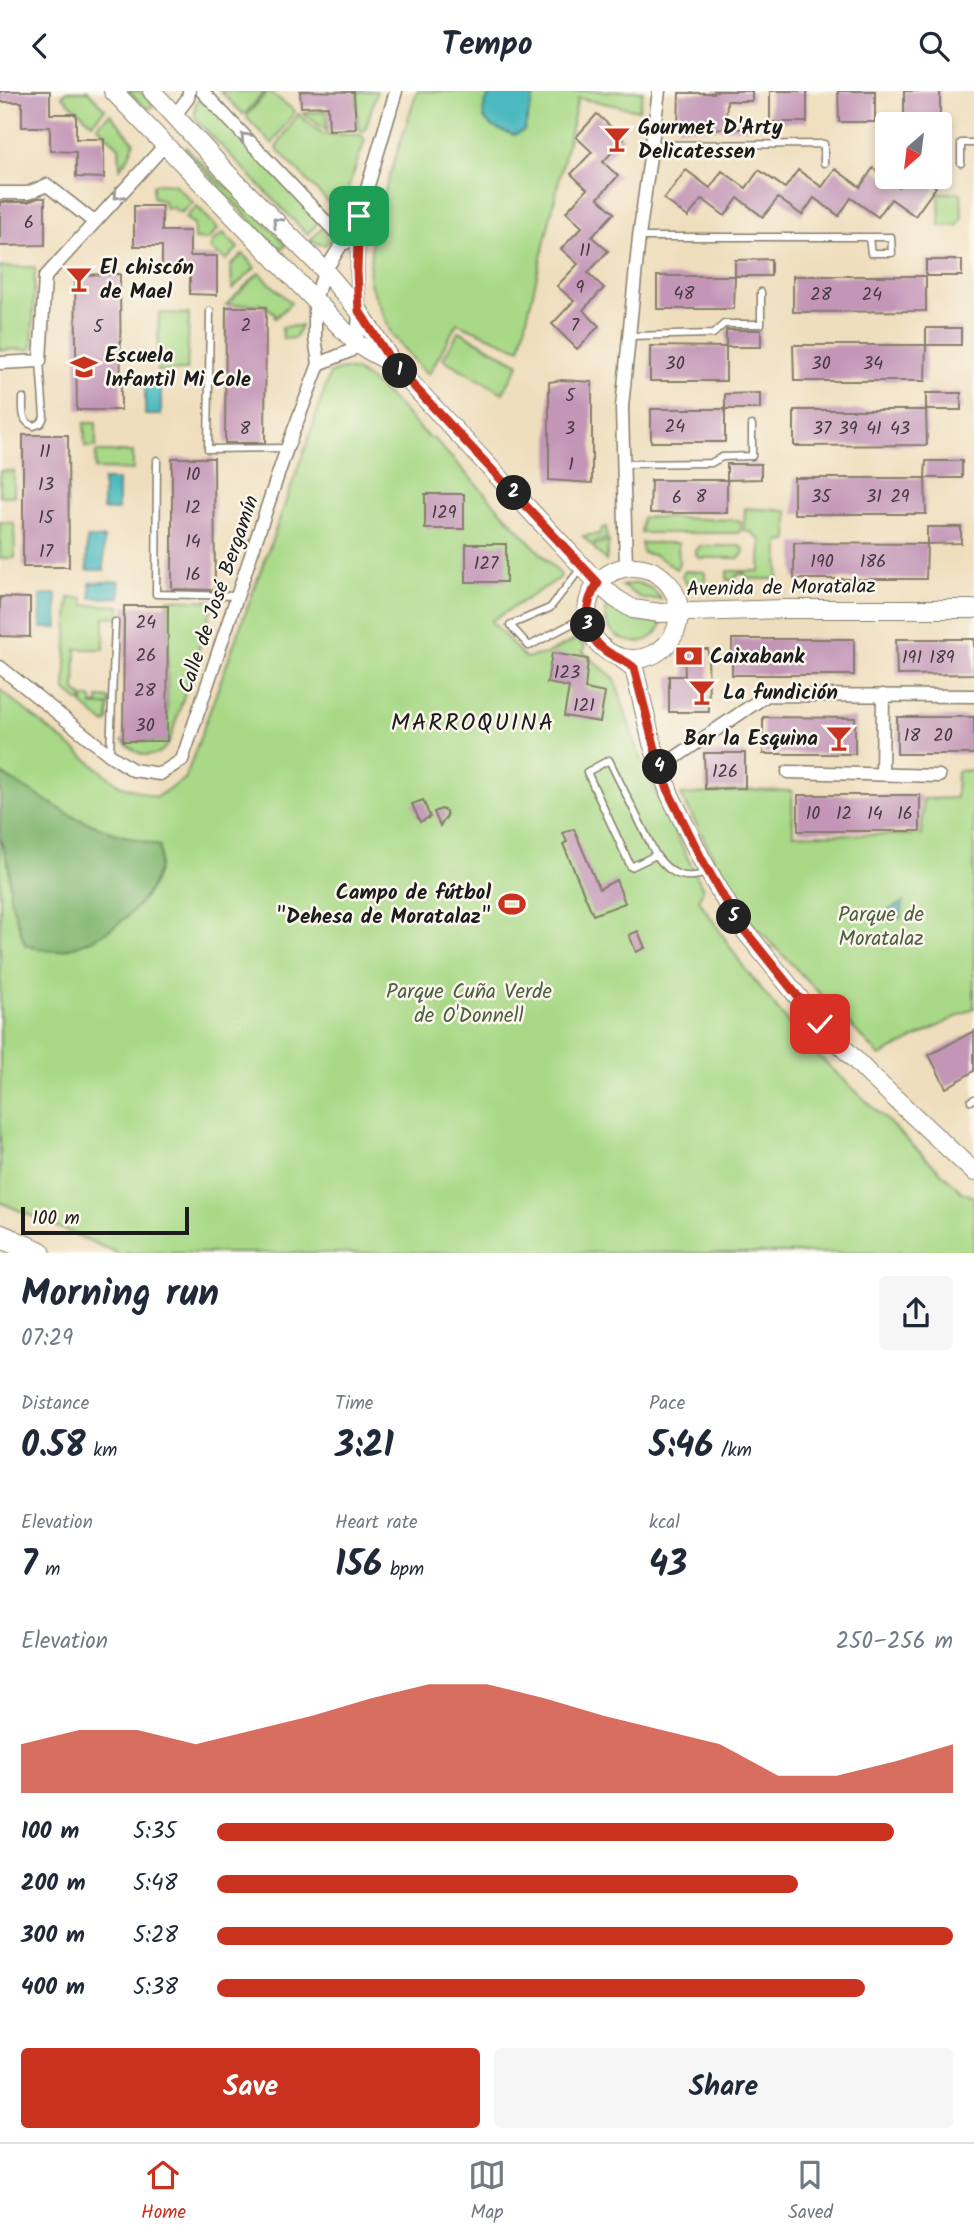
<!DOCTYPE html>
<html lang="en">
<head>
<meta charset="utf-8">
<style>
	:root { --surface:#fff; --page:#f6f6f7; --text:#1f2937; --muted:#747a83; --line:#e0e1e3; --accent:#c8321e }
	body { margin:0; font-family:Kalam,sans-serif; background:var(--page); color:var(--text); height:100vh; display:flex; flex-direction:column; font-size:26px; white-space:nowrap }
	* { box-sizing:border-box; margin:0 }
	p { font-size:23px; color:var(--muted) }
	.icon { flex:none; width:38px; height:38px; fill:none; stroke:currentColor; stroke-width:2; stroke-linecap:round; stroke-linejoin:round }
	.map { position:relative; height:1162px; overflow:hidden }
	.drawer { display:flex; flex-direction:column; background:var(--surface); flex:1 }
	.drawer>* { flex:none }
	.needle { width:46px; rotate:208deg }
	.buttons { position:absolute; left:875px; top:21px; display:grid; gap:14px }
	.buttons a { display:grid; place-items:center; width:77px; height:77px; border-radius:7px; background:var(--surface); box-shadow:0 4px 10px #0003; font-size:35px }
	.scale { position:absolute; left:21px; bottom:18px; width:168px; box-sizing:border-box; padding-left:7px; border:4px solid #1c1c1c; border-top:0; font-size:19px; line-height:24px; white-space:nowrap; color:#1c1c1c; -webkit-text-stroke:5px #fbf7ec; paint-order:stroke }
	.pin { position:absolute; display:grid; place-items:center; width:60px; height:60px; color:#fff; margin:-30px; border-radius:14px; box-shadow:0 4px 10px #0006 }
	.km { position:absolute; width:35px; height:35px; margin:-18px; border-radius:50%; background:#222; color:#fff; font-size:19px; line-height:35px; text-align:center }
	.round { display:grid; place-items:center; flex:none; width:74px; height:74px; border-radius:7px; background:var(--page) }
	.headline { display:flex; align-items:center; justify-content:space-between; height:119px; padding:0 21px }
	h1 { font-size:38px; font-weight:600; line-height:52px }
	.figures { display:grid; grid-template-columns:repeat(3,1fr); gap:10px; height:119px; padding:7px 21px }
	.figures div { display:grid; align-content:center }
	.figures b { font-size:35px; font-weight:600 }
	.figures small { font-size:19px; font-weight:400 }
	.figures p { font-size:19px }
	.chart { height:196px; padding:14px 21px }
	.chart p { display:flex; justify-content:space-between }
	.chart svg { width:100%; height:126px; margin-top:7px; fill:var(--accent); opacity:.7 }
	.button { display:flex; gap:14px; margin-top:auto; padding:14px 21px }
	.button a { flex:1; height:80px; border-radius:7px; background:var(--accent); color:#fff; font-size:28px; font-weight:600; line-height:80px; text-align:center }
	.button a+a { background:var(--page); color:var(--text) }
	ul { padding:0 21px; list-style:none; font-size:23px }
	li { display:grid; grid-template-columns:112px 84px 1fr; align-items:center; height:52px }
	li i { height:18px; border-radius:9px; background:var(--accent) }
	header { display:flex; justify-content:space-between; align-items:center; height:91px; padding:0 21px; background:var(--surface); font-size:32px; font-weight:600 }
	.menu { display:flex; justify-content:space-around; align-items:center; height:98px; border-top:2px solid var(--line); background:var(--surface); font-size:19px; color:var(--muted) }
	.menu a { display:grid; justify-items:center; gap:4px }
	.menu .current { color:var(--accent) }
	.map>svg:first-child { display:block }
</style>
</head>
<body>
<header><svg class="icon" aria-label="back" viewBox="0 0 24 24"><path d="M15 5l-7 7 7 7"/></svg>Tempo<svg class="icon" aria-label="search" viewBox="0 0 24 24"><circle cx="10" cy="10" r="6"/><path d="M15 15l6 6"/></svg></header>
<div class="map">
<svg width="974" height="1162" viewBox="0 0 974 1162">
	<rect width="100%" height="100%" fill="#fbf7ec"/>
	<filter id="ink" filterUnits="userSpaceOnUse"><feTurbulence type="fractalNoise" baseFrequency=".0143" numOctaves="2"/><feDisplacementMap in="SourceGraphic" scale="14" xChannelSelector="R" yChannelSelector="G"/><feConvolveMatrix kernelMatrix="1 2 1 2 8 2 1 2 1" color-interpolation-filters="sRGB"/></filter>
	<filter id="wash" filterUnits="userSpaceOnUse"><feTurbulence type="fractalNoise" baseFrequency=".00686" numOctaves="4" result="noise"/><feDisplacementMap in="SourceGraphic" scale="28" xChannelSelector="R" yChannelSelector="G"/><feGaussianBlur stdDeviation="1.57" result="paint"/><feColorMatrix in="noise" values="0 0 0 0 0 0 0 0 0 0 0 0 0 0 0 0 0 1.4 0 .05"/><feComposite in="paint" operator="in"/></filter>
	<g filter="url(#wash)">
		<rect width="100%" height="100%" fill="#efdebd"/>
		<g fill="#a9d987" stroke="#627a52" stroke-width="2">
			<polygon points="67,0 88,0 105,18 92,32 62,5"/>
			<polygon points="128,0 140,0 153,14 152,16 147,18"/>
			<polygon points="220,0 265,0 246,22 243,23"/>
			<polygon points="268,0 295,20 272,53 247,27 247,24"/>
			<polygon points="377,0 365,39 362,40 358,37 356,1"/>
			<polygon points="417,0 643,0 639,19 578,7 520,258 457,232 429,283 423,280 392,244 369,190 373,136"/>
			<path d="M200,7h3l117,123 -13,13 -111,-114c-2,-8 -2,-16 4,-22z"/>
			<polygon points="326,20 327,40 303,22"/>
			<polygon points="110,23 134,51 129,65 120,77 119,56 97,35"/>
			<polygon points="298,23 323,43 361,44 365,49 339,123 276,57"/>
			<polygon points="186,56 217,88 242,107 286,154 283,157 275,155 193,68 184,58"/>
			<polygon points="159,92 174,93 193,111 181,122 178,119 175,121 174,116 166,118 164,110 153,106 153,94"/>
			<polygon points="939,102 961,102 962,126 957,135 940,135"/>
			<polygon points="197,115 218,138 207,149 194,148 194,133 185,127"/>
			<polygon points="325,134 334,145 325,154 309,151"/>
			<path d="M223,142l15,15 -12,12 -15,-10c-2,-8 6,-12 12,-17z"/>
			<polygon points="243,163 255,177 232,198 231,174"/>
			<polygon points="0,176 35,176 32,258 0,259"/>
			<polygon points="259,182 291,212 275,227 274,222 263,213 226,214"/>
			<polygon points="159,222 189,223 187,279 157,280"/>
			<polygon points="301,235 295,247 283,248 282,236"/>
			<polygon points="459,240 519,273 503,302 443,268"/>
			<polygon points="343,278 356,280 370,289 398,314 428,346 433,347 561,484 560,487 491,530 525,567 546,563 577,548 585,556 583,561 615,588 635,653 658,707 703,798 699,809 745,878 803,950 962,1101 974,1106 974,1162 117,1162 0,1111 0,599 119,694 156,706 185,688 306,355 330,282"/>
			<polygon points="84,332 96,332 96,356 85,356"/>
			<polygon points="96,361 133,361 133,379 95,378"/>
			<rect x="0" y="380" width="14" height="25"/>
			<polygon points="745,417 788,420 788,450 779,451 778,488 748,488 743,482 736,485 735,489 727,489 727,480 760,480 761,449 751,441 744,440"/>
			<polygon points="642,426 736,429 741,431 741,439 738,442 641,442"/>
			<polygon points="0,431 14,432 15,467 0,467"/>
			<polygon points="606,436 607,448 596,450 594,454 609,450 606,470 583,445 599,443 602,437"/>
			<polygon points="641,452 678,452 679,472 676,478 657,465 643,462"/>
			<polygon points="700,455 740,455 744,458 743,463 739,467 699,467 695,461"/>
			<polygon points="685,480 705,481 705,496 688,495 682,485"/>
			<polygon points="637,492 651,497 662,508 643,508 622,495"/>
			<polygon points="69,507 83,507 84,514 120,515 120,525 104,526 104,558 76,558 75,600 82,605 82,613 65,599"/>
			<path d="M168,508l46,2 -45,142c-14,20 -31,13 -46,-2h44z"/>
			<path d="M607,513c18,14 34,19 55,18 -10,37 -68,18 -55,-18z"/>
			<polygon points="84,607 92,607 92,614 98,613 98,607 110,608 110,614 91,615 109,615 108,630 105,633 83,614"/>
			<polygon points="974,679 974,917 880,965 744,824 681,704 751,699 792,700 793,743 922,744 923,708 956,707 957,680"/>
		</g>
		<path fill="#86b974" stroke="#516a48" stroke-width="2" d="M0,682l76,45 38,15 46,13c5,51 -52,94 -97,104 -12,3 -27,-2 -38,-5l-15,-47 -1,-30 -9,-31z"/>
		<g fill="#4bbac0" stroke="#346b6e" stroke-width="2">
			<path d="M492,0h43l-11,40 -10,4c-28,-8 -41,-17 -22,-44z"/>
			<rect x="145" y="294" width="16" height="30"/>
			<rect x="103" y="389" width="15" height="30"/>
			<rect x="87" y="447" width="17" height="32"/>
			<polygon points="119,490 120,506 91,507 90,492"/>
			<polygon points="56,503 58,537 41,537 40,504"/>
			<polygon points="903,811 901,826 891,831 878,825"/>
		</g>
		<g id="blocks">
			<g fill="#c396b7">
				<polygon points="0,0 50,0 50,23 76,23 76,48 104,48 104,87 76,86 76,61 50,60 50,36 22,36 22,11 0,11"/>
				<polygon points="300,0 354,1 356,38 329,39 328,15 301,16"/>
				<polygon points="714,0 752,0 752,10 727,10 726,29 752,29 752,38 678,37 679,2 714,2"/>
				<rect x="770" y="0" width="37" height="31"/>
				<polygon points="838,0 875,0 875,31 839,31"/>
				<rect x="904" y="0" width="36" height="31"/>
				<polygon points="597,23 624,48 603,71 618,85 598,107 614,122 592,146 608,160 588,182 604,197 583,219 599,235 577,258 552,233 574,210 557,195 578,173 561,158 582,136 566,121 587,98 571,83 592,61 576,46"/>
				<polygon points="873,77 899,96 907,86 922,86 936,96 915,125 891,108 878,126 851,107 839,125 814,107 802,124 778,107 763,126 738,107 725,125 702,108 688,126 664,108 686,79 710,97 722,80 746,97 759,79 785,97 798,79 822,96 835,78 860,96"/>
				<polygon points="38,107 45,107 45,154 0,155 0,111 28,111"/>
				<polygon points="134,115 162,115 162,140 190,140 190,165 217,165 217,204 190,203 190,179 162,179 162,155 134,155"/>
				<polygon points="771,168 771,185 735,185 734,218 657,218 657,185 735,185 735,169"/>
				<polygon points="926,169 962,169 962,185 926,185 926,220 793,221 793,185 926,185"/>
				<polygon points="120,183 121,319 77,319 75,184"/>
				<polygon points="226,216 266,216 265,352 225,352"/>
				<rect x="926" y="237" width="35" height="17"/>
				<rect x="726" y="239" width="35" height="17"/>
				<polygon points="793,254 926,254 925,290 794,290"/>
				<polygon points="650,255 726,256 726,290 650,290"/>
				<polygon points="562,289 592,291 592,392 549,389 549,291"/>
				<polygon points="760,302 760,318 725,318 725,303"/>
				<rect x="926" y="302" width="35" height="17"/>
				<rect x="651" y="318" width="74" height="33"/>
				<polygon points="794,319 926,319 927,354 794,355"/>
				<polygon points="23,344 68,344 69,476 23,476"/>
				<polygon points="172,367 214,367 215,499 172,498"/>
				<polygon points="926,370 962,370 962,387 925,387"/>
				<polygon points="727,373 761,373 761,388 727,389 727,422 650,422 651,389 727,389"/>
				<polygon points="794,387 925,387 926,423 794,423"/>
				<rect x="425" y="403" width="39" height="35"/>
				<polygon points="927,436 961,436 961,452 927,453"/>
				<polygon points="794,452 927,453 926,488 794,488"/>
				<rect x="466" y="453" width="40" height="38"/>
				<polygon points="0,506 30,507 30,546 0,545"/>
				<polygon points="124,515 168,515 167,650 123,650"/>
				<rect x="732" y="548" width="122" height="36"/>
				<polygon points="896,548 974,548 974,583 897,584"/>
				<polygon points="684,558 708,558 709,621 669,621 669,585 685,585"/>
				<polygon points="552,562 588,568 585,598 605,602 600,631 564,625 569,596 547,592"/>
				<polygon points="763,626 855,627 855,663 763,663"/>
				<rect x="897" y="626" width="77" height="37"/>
				<polygon points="704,662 745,662 745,697 705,698"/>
				<rect x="798" y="704" width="122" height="36"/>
				<polygon points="423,709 430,726 420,731 412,713"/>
				<polygon points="441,718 446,720 447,725 440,735 434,721"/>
				<polygon points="574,738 599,798 616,789 625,812 593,824 563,753 567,751 563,742"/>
				<polygon points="638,840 645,857 636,861 629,844"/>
				<polygon points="974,940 974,980 946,997 929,964"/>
			</g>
		</g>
	</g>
	<g filter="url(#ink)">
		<use href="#blocks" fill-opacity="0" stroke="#867d6c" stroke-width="2"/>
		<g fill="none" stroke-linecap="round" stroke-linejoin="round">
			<defs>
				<g id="lane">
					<polyline points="652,54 824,53 824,72"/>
					<polyline points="961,72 961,52 974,52"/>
					<polyline points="639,146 891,146 892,162 871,162 869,147"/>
					<polyline points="210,220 208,358 287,357"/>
					<polyline points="628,245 713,243 724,233 761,233 761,201"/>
					<path d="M23,307c0,13 -2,24 11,28l7,-3 3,-6 -4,-56"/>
					<polyline points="157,369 156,503 237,505"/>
					<polyline points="623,373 711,372 722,366 752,365 752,334"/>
					<polyline points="582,476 550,517 510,534 529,555 573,532 587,529"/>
					<polyline points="110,662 115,531"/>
					<path d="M656,764l-25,12 -44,-95 22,-12 47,95c14,19 27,26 51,18"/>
					<polyline points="971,1010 974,1008"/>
				</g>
				<g id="street">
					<polyline points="202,0 346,152"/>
					<polyline points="175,24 188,7 189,0"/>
					<polyline points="0,102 28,102 47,94 94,131"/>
					<polyline points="0,272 40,270 45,186 165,54"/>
					<polyline points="319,273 350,260 357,253 359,220 357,180 359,125 396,0"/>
					<polyline points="626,477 622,316 639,146 659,0"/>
					<polyline points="0,576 110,664 133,679 160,683 182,669 287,357 319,273 315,247 315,210 319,196 325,180 359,125"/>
					<polyline points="660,677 767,604 974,605"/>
					<polyline points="788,681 939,685"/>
					<polyline points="882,683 883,604"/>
				</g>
				<g id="secondary">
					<polyline points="113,0 357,253 393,273"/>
					<polyline points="152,0 227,82 325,180 359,220 393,273 598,492 615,507 633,518 660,522 784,518 974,518"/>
					<circle cx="633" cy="522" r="46"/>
					<polyline points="621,567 634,577 652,652 670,704 702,769 737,830 820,933 871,985 974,1081"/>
				</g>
				<polyline id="highway" points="0,1145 39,1162"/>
			</defs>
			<use href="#lane" stroke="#867d6c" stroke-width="9"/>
			<use href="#street" stroke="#867d6c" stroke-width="15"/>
			<use href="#secondary" stroke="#867d6c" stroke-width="20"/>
			<use href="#highway" stroke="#867d6c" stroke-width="25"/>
			<use href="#lane" stroke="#fff" stroke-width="6"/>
			<use href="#street" stroke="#fff" stroke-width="12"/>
			<use href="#secondary" stroke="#fff" stroke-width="18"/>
			<use href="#highway" stroke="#fff" stroke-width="23"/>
		</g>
		<defs><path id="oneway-chevron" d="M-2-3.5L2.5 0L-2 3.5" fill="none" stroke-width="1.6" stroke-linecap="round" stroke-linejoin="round" transform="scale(1.75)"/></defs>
		<g stroke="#999">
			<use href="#oneway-chevron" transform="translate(245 46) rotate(-133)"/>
			<use href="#oneway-chevron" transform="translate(118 104) rotate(133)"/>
			<use href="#oneway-chevron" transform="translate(277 131) rotate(-135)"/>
		</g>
	</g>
	<g fill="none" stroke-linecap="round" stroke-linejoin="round" filter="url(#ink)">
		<defs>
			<path id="route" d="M359,125l-2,55 2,40 34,53 205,219c-15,22 -16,51 8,68 10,7 20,9 28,17l26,100 10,27 32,65 35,61 83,103"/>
		</defs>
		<use href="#route" stroke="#fff" stroke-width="14"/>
		<use href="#route" stroke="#c8321e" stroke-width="9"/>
	</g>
	<defs>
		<symbol id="bar-bare" viewBox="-9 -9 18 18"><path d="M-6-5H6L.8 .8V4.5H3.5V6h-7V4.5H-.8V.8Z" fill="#c8321e" stroke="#fbf7ec" stroke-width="2.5" paint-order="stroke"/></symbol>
		<symbol id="school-bare" viewBox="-9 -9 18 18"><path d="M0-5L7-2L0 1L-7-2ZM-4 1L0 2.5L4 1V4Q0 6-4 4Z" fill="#c8321e" stroke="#fbf7ec" stroke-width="2.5" paint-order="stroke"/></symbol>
		<symbol id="bank-bare" viewBox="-9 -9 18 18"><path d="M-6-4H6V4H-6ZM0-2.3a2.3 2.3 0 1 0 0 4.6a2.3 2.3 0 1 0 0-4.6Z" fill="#c8321e" stroke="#fbf7ec" stroke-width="2.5" paint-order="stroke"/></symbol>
		<symbol id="stadium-bare" viewBox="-9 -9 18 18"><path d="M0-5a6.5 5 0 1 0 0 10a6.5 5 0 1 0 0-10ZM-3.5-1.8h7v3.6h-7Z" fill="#c8321e" stroke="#fbf7ec" stroke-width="2.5" paint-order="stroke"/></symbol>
	</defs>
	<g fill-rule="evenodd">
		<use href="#bar-bare" x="598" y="29" width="38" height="38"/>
		<use href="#bar-bare" x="60" y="169" width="38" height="38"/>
		<use href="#school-bare" x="65" y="257" width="38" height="38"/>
		<use href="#bank-bare" x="670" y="546" width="38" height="38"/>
		<use href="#bar-bare" x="683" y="582" width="38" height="38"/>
		<use href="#bar-bare" x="820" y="628" width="38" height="38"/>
		<use href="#stadium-bare" x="493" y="794" width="38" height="38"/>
	</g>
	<g text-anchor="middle" stroke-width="5" stroke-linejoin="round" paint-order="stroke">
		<g font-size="18" fill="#463a43">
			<text x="29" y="137">6</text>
			<text x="585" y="165">11</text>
			<text x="580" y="202">9</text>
			<text x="684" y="208">48</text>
			<text x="821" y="209">28</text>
			<text x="872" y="209">24</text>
			<text x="246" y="240">2</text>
			<text x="575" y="240">7</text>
			<text x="98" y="241">5</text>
			<text x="675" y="278">30</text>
			<text x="821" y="278">30</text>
			<text x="873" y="278">34</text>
			<text x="570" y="310">5</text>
			<text x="675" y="341">24</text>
			<text x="245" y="343">8</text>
			<text x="570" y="343">3</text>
			<text x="822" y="343">37</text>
			<text x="848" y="343">39</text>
			<text x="874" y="343">41</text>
			<text x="900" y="343">43</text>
			<text x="45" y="366">11</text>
			<text x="571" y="379">1</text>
			<text x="193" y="389">10</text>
			<text x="46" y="399">13</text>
			<text x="701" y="411">8</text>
			<text x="821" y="411">35</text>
			<text x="874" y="411">31</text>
			<text x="900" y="411">29</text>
			<text x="677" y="412">6</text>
			<text x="193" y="422">12</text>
			<text x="444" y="427">129</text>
			<text x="46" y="432">15</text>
			<text x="193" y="456">14</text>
			<text x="46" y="466">17</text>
			<text x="822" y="476">190</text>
			<text x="873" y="476">186</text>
			<text x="486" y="478">127</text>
			<text x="193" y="489">16</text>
			<text x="146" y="537">24</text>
			<text x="146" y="570">26</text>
			<text x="912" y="572">191</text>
			<text x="942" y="572">189</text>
			<text x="567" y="587">123</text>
			<text x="145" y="605">28</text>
			<text x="584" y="620">121</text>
			<text x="145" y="640">30</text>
			<text x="912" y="650">18</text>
			<text x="943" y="650">20</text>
			<text x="725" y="686">126</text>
			<text x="813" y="728">10</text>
			<text x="844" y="728">12</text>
			<text x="875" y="728">14</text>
			<text x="905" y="728">16</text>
		</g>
		<g font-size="21" font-weight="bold" fill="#1c1c1c" stroke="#fbf7ec" text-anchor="start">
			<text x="638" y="43">Gourmet D'Arty<tspan x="638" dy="24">Delicatessen</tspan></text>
			<text x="100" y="183">El chiscón<tspan x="100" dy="24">de Mael</tspan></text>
			<text x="105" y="271">Escuela<tspan x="105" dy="24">Infantil Mi Cole</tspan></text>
			<text x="710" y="572">Caixabank</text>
			<text x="723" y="608">La fundición</text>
			<text x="818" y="654" text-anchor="end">Bar la Esquina</text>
			<text x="491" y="808" text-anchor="end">Campo de fútbol<tspan x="491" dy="24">"Dehesa de Moratalaz"</tspan></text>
		</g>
		<g font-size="21" fill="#1c1c1c" stroke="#fbf7ec">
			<text transform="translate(781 496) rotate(-1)" y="7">Avenida de Moratalaz</text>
			<text transform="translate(218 503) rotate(-71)" y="7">Calle de José Bergamín</text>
		</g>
		<g font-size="21" fill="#4d5e41" stroke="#fbf7ec">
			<text x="881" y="830">Parque de<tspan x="881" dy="24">Moratalaz</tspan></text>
			<text x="469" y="907">Parque Cuña Verde<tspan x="469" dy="24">de O'Donnell</tspan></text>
		</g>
		<g font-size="24" letter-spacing="2" fill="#1c1c1c" stroke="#fbf7ec">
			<text x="473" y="639">MARROQUINA</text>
		</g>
	</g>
</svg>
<div class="buttons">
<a><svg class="needle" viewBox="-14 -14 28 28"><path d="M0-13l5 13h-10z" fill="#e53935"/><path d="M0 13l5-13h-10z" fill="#747a83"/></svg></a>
</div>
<div class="scale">100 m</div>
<div class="pin" style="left:359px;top:125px;background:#1e9e55"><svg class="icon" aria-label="arrive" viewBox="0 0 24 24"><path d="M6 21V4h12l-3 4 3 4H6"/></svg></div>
<div class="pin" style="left:820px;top:933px;background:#d93025"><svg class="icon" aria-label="check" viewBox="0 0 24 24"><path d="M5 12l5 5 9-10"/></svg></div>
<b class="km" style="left:400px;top:280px">1</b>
<b class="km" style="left:514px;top:402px">2</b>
<b class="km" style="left:588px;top:534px">3</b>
<b class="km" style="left:660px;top:676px">4</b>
<b class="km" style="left:734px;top:826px">5</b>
</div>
<section class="drawer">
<div class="headline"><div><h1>Morning run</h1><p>07:29</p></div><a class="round"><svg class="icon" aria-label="share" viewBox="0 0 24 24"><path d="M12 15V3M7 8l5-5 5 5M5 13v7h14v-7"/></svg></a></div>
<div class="figures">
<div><p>Distance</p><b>0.58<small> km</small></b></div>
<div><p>Time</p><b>3:21</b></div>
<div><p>Pace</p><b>5:46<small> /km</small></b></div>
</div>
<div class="figures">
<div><p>Elevation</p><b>7<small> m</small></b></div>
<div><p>Heart rate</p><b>156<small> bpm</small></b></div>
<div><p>kcal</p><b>43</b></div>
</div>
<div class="chart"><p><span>Elevation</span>250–256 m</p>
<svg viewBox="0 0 160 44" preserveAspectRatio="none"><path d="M0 44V27L10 22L20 22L30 27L40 22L50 17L60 11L70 6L80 6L90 11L100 17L110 22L120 27L130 38L140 38L150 33L160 27V44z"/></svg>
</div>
<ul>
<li><b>100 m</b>5:35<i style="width:92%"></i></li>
<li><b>200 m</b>5:48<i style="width:79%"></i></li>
<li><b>300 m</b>5:28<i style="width:100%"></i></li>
<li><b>400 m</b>5:38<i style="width:88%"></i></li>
</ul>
<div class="button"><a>Save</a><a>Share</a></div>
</section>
<nav class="menu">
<a class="current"><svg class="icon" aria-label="home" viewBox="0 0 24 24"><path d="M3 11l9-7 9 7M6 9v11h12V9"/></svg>Home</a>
<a><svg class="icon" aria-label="map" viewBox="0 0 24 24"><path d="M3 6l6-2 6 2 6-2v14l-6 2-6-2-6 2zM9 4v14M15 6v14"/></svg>Map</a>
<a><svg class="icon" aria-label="saved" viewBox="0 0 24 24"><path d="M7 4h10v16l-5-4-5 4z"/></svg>Saved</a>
</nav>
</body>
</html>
